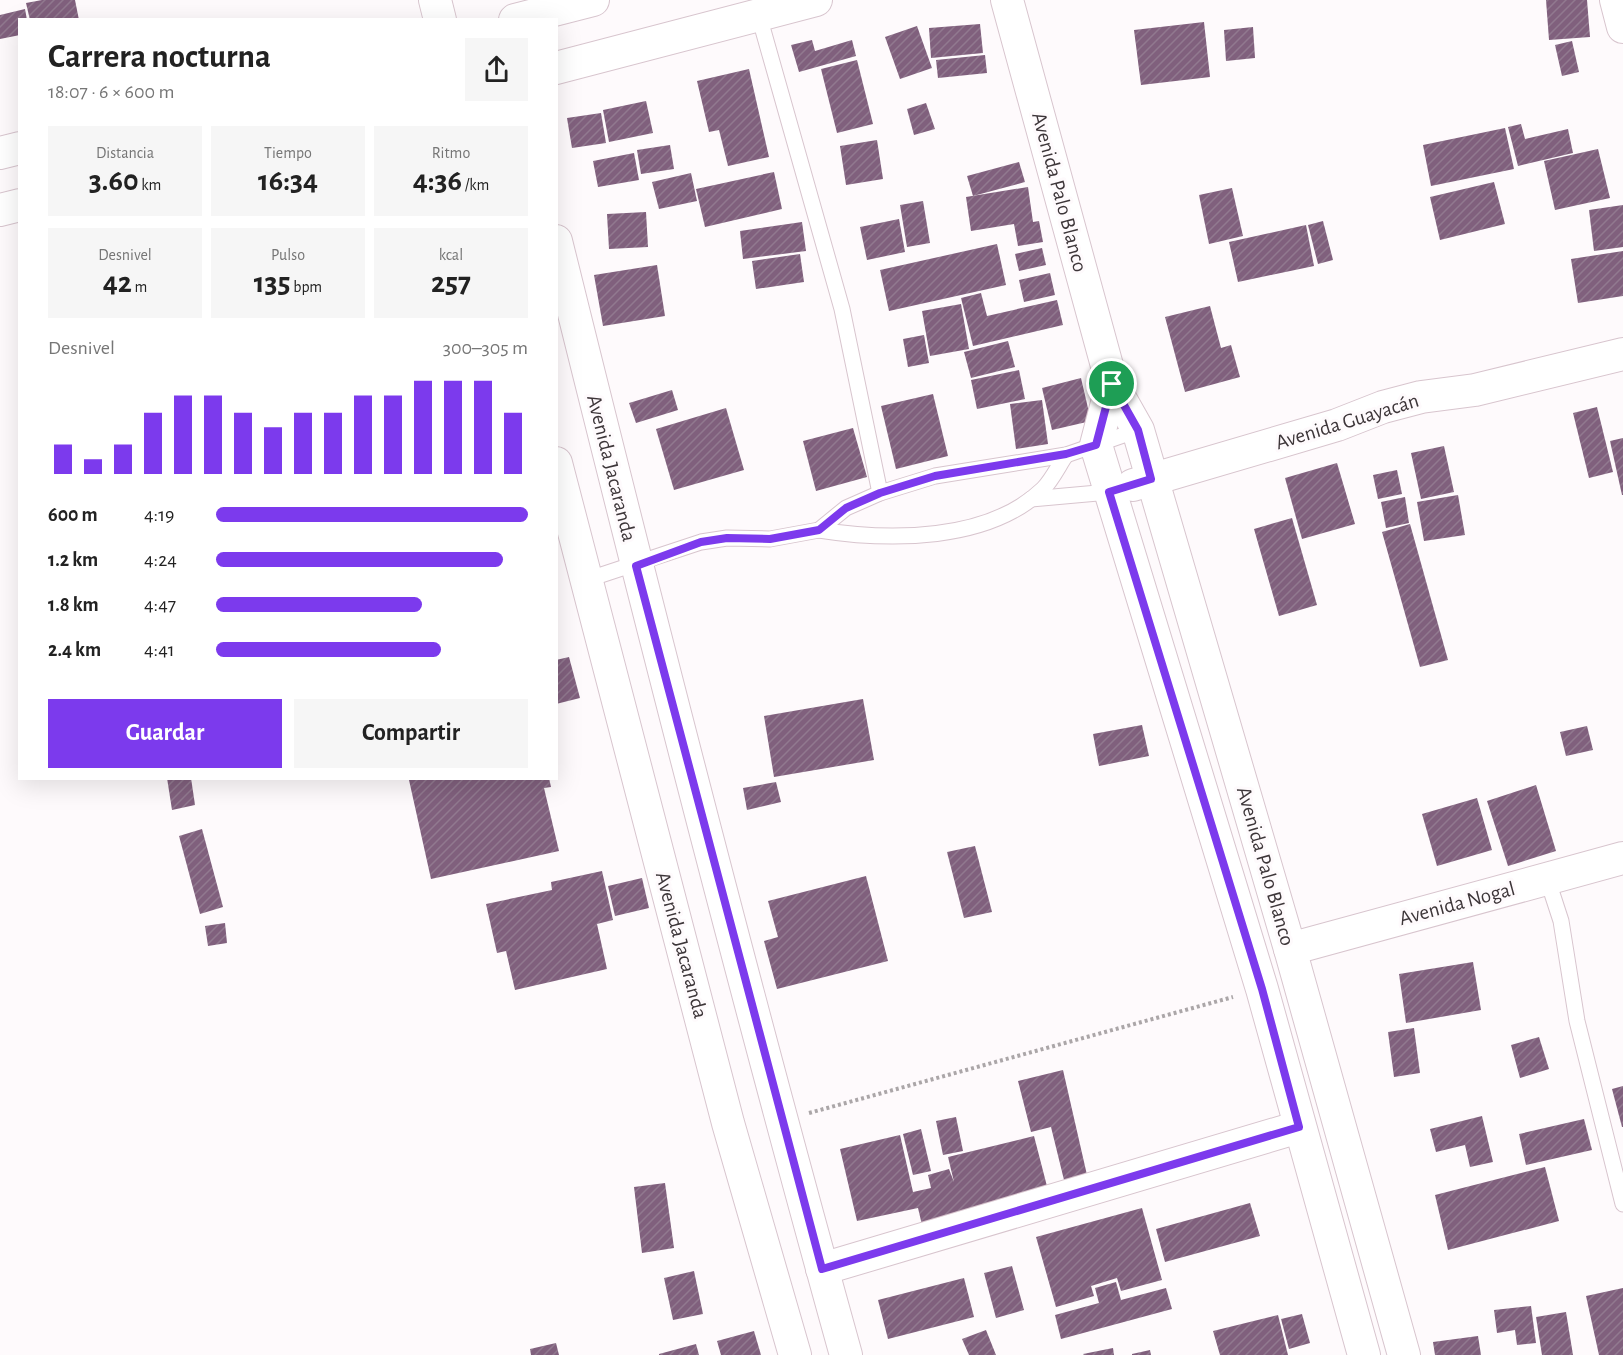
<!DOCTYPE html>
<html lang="es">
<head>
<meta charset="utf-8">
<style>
	:root { --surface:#fff; --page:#f6f6f6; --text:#222; --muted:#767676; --accent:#7c3aed }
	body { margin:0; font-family:"Alegreya Sans",sans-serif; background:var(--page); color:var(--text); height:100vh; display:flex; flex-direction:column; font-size:22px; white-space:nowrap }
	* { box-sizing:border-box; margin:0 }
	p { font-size:20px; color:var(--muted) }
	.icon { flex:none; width:33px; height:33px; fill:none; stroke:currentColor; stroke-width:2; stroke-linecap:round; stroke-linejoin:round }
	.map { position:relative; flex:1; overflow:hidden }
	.details { position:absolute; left:18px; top:18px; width:540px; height:762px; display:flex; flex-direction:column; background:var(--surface); border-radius:0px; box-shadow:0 6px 24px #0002 }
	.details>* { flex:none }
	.pin { position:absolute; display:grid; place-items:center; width:51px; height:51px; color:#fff; margin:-26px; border:3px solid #fff; border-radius:50%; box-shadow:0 2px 6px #0007 }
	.round { display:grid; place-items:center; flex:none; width:63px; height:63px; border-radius:0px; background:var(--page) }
	.head { display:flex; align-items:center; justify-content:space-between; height:102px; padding:0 30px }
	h1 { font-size:33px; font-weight:700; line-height:45px }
	.figures { display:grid; grid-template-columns:repeat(3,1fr); gap:9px; height:102px; padding:6px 30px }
	.figures div { display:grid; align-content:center; border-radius:0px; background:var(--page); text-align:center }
	.figures b { font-size:30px; font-weight:700 }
	.figures small { font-size:16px; font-weight:400 }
	.figures p { font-size:16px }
	.chart { height:168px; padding:12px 30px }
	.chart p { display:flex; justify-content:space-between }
	.chart svg { width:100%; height:108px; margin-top:6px; stroke:var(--accent); stroke-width:6 }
	.primary-button { display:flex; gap:12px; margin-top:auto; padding:12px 30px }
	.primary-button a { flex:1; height:69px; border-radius:0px; background:var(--accent); color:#fff; font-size:24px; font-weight:700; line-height:69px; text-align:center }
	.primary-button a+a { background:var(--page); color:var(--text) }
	ul { padding:0 30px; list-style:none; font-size:20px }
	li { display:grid; grid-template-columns:96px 72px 1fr; align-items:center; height:45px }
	li i { height:15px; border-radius:8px; background:var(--accent) }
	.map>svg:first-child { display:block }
</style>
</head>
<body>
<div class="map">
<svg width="1623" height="1355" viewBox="0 0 1623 1355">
	<defs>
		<pattern id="building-hatch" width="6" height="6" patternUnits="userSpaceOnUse" patternTransform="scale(1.5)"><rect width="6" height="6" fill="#80607d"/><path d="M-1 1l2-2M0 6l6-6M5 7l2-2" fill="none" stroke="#91798f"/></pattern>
	</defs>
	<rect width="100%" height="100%" fill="#fefafc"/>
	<g fill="url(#building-hatch)">
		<polygon points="42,0 75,0 79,20 30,20 26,3"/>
		<polygon points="1546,0 1587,0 1590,37 1549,40"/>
		<polygon points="25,9 27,20 20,20 20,35 0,39 0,15"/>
		<polygon points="1204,22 1210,77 1141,85 1134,30"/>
		<polygon points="980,24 983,53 931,58 929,28"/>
		<polygon points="917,26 932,68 900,79 885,37"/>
		<polygon points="1253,27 1255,58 1226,61 1224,30"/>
		<polygon points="812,40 815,51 852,40 856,56 799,72 791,45"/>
		<polygon points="1572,41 1579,72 1562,76 1555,45"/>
		<polygon points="985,55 987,73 938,78 936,60"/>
		<polygon points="857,60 873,124 837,133 821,69"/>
		<polygon points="749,69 769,157 728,166 719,130 709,132 697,81"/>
		<polygon points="646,101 653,133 609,142 603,110"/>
		<polygon points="926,103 935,129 914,135 907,109"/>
		<polygon points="601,113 606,143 572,148 567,118"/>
		<polygon points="1521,124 1525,139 1568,129 1573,153 1518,166 1508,127"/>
		<polygon points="1505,128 1514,169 1431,186 1423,145"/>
		<polygon points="877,140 883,179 846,185 840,146"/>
		<polygon points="670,145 674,169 641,174 637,150"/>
		<polygon points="1598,149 1610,198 1555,210 1544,161"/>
		<polygon points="634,153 639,180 598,187 593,161"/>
		<polygon points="1019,162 1025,182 973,196 967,176"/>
		<polygon points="774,172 782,209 705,227 696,189"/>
		<polygon points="691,173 697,201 659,209 652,182"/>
		<polygon points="1494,182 1505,224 1440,240 1430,197"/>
		<polygon points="1028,187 1033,222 1039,221 1043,242 1018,246 1014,224 971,231 966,197"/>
		<polygon points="1232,188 1243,236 1209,244 1199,195"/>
		<polygon points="923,201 930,243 907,247 900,205"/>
		<polygon points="1623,205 1623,247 1594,251 1589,210"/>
		<polygon points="646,212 648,247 609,249 607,214"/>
		<polygon points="899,219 905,252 867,260 860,227"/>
		<polygon points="1323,221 1333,260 1318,264 1308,225"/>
		<polygon points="802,222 806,251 743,259 740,231"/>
		<polygon points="1306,225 1314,266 1238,282 1229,242"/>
		<polygon points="997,244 1006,285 889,311 880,270"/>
		<polygon points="1042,248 1046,265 1019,271 1015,254"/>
		<polygon points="1623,251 1623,296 1578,303 1571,259"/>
		<polygon points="800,254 804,282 756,289 752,261"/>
		<polygon points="657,265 665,316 603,326 594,275"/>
		<polygon points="1050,273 1055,295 1024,302 1019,280"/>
		<polygon points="981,293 987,316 1057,300 1063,325 973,346 961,298"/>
		<polygon points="961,304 969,349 930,356 922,311"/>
		<polygon points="1210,306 1221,348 1231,345 1240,377 1185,392 1165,317"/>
		<polygon points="924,335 929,363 908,367 903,339"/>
		<polygon points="1008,341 1015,367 971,378 964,352"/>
		<polygon points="1019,370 1025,399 977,409 971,380"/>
		<polygon points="1081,378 1091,421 1052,430 1042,388"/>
		<polygon points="672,390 678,410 636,423 629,403"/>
		<polygon points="933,394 948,456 896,469 881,406"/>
		<polygon points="1042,400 1048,444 1016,449 1010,404"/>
		<polygon points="1597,407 1613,472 1589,478 1573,413"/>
		<polygon points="726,408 744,470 674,490 656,429"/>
		<polygon points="853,428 867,477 816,491 803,441"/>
		<polygon points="1623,438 1623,495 1622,495 1610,441"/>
		<polygon points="1444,446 1454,492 1421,499 1411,453"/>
		<polygon points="1337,463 1355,524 1302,539 1285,478"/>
		<polygon points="1397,470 1402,494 1378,499 1373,475"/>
		<polygon points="1458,495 1465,535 1424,541 1417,502"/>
		<polygon points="1405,497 1409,523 1386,528 1381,502"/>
		<polygon points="1292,518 1317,605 1279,616 1254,529"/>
		<polygon points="1410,524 1448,660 1420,667 1382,532"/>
		<polygon points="569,657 580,698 556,704 556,660"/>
		<polygon points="863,699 874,760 774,777 764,716"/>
		<polygon points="1142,725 1149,756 1099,766 1093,734"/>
		<polygon points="1587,726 1593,750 1566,756 1560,732"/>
		<polygon points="167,778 191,778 195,805 172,810"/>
		<polygon points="417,778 549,778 551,787 544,788 559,851 431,879 409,780"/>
		<polygon points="776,782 781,802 747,810 743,788"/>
		<polygon points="1536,785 1556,851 1508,866 1487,801"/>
		<polygon points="1477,798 1492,850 1437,866 1422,814"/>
		<polygon points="202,829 223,907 200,914 179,836"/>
		<polygon points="975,846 992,912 964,918 947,852"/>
		<polygon points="602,871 613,920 597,924 607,969 515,990 506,951 497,953 486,904 552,890 551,882"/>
		<polygon points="866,876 888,961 777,989 764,941 778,937 768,901"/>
		<polygon points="642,878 649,908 615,916 608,886"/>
		<polygon points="225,923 227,943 208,946 205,926"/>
		<polygon points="1473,962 1481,1010 1406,1023 1399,974"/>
		<polygon points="1414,1028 1420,1073 1394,1077 1388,1032"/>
		<polygon points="1539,1037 1549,1069 1520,1078 1511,1045"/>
		<polygon points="1063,1070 1087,1175 1064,1180 1051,1127 1031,1132 1018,1081"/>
		<polygon points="1623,1086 1623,1127 1622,1127 1612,1089"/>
		<polygon points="1482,1116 1493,1162 1470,1167 1465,1145 1436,1152 1430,1129"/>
		<polygon points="956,1117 963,1151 943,1155 936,1121"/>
		<polygon points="1584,1119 1592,1150 1526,1165 1519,1134"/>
		<polygon points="921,1129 931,1171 913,1175 903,1134"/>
		<polygon points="900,1135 913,1192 931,1188 928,1175 949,1169 954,1182 948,1157 1034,1136 1049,1194 922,1225 918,1208 857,1221 840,1149"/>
		<polygon points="1545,1167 1559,1221 1448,1250 1435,1195"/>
		<polygon points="665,1183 674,1248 642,1253 634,1187"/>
		<polygon points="1250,1203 1260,1236 1165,1262 1156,1229"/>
		<polygon points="1142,1208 1162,1280 1121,1291 1117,1278 1091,1286 1094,1296 1056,1307 1036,1237"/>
		<polygon points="1012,1266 1024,1310 996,1318 984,1273"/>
		<polygon points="694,1271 703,1314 673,1320 664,1278"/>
		<polygon points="964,1278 974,1317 888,1339 878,1300"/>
		<polygon points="1116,1282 1121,1300 1166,1288 1172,1309 1061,1339 1055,1315 1099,1303 1095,1288"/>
		<polygon points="1623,1288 1623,1355 1599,1355 1586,1296"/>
		<polygon points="1531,1306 1536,1343 1517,1345 1515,1330 1497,1333 1494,1310"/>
		<polygon points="1566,1312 1573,1355 1542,1355 1536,1317"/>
		<polygon points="1302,1314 1310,1343 1289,1349 1281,1319"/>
		<polygon points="1278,1315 1288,1355 1220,1355 1213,1331"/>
		<polygon points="986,1330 996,1355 969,1355 962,1339"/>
		<polygon points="754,1331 761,1355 721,1355 717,1341"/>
		<polygon points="1478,1336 1481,1355 1435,1355 1433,1342"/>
		<polygon points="556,1343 559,1355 531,1355 530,1349"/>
		<polygon points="696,1344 699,1355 659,1355 659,1354"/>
		<polygon points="1113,1348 1114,1355 1084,1355 1083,1354"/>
		<polygon points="1150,1350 1151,1355 1132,1355 1132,1354"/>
	</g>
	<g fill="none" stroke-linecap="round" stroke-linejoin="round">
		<defs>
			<g id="lane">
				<polyline points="759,16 842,309 880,493"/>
				<polyline points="1031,499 1109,492"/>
				<path d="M819,530c70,11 169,12 224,-41 9,-9 16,-24 23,-34"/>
				<polyline points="586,580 701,542 727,538 770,539 819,530 846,508 880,493 935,476 1066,455 1138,430"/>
				<polyline points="1547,878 1561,921 1577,1021 1623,1204"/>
			</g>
			<g id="street">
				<polyline points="435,0 440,20"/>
				<polyline points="1007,0 1112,384 1138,430 1290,949 1404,1355"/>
				<polyline points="1616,0 1623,27"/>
				<polyline points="515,20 593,0"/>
				<polyline points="556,68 816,0"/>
				<polyline points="0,153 20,148"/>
				<polyline points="0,210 20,205"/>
				<path d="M556,241c92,372 187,744 290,1114"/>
				<polyline points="1112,384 1096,445 1262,989 1364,1355"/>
				<polyline points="556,463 728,1123 795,1355"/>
				<polyline points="1133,485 1337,425 1383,407 1421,397 1475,390 1623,354"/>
				<polyline points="1290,949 1623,858"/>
				<polyline points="822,1269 1299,1127"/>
			</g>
		</defs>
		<use href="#lane" stroke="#d8c5ce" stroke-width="17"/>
		<use href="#street" stroke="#d8c5ce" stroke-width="34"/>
		<polyline stroke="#aba6a8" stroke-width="4" stroke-dasharray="3 3" stroke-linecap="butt" points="809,1113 1233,997"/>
		<use href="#lane" stroke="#fff" stroke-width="15"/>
		<use href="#street" stroke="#fff" stroke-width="32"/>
	</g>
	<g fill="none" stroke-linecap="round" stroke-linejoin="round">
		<defs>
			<polygon id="route" points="1112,384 1138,430 1151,479 1109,492 1262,989 1299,1127 822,1269 636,566 701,542 727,538 770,539 819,530 846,508 880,493 935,476 1066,454 1096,445"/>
		</defs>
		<use href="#route" stroke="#fff" stroke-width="12"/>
		<use href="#route" stroke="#7c3aed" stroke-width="8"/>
	</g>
	<g text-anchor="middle" stroke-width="6" stroke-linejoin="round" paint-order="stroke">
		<g font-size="21" fill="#3d3639" stroke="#fefafc">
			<text transform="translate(1060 192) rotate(75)" y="7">Avenida Palo Blanco</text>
			<text transform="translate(1347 421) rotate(-17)" y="7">Avenida Guayacán</text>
			<text transform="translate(612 468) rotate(76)" y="7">Avenida Jacaranda</text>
			<text transform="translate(1266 866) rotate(74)" y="7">Avenida Palo Blanco</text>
			<text transform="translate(1457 903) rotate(-15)" y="7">Avenida Nogal</text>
			<text transform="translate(682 945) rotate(75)" y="7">Avenida Jacaranda</text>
		</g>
	</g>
</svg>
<div class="pin" style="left:1112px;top:384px;background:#1e9e55"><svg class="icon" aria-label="arrive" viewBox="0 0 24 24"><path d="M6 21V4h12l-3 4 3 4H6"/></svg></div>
<section class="details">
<div class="head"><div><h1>Carrera nocturna</h1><p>18:07 · 6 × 600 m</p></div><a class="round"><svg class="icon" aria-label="share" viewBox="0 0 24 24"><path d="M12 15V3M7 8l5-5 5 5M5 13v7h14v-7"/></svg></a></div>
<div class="figures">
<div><p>Distancia</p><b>3.60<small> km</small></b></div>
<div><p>Tiempo</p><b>16:34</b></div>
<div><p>Ritmo</p><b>4:36<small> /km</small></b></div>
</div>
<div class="figures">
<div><p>Desnivel</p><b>42<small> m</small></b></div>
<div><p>Pulso</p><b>135<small> bpm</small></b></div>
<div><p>kcal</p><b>257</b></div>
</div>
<div class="chart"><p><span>Desnivel</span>300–305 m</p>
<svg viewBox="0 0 160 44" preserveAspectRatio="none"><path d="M5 44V32M15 44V38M25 44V32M35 44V19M45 44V12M55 44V12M65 44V19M75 44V25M85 44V19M95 44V19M105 44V12M115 44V12M125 44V6M135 44V6M145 44V6M155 44V19"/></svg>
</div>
<ul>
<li><b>600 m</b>4:19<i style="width:100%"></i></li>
<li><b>1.2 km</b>4:24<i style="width:92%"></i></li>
<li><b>1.8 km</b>4:47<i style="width:66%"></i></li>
<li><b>2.4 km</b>4:41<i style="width:72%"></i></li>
</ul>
<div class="primary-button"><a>Guardar</a><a>Compartir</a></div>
</section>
</div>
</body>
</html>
